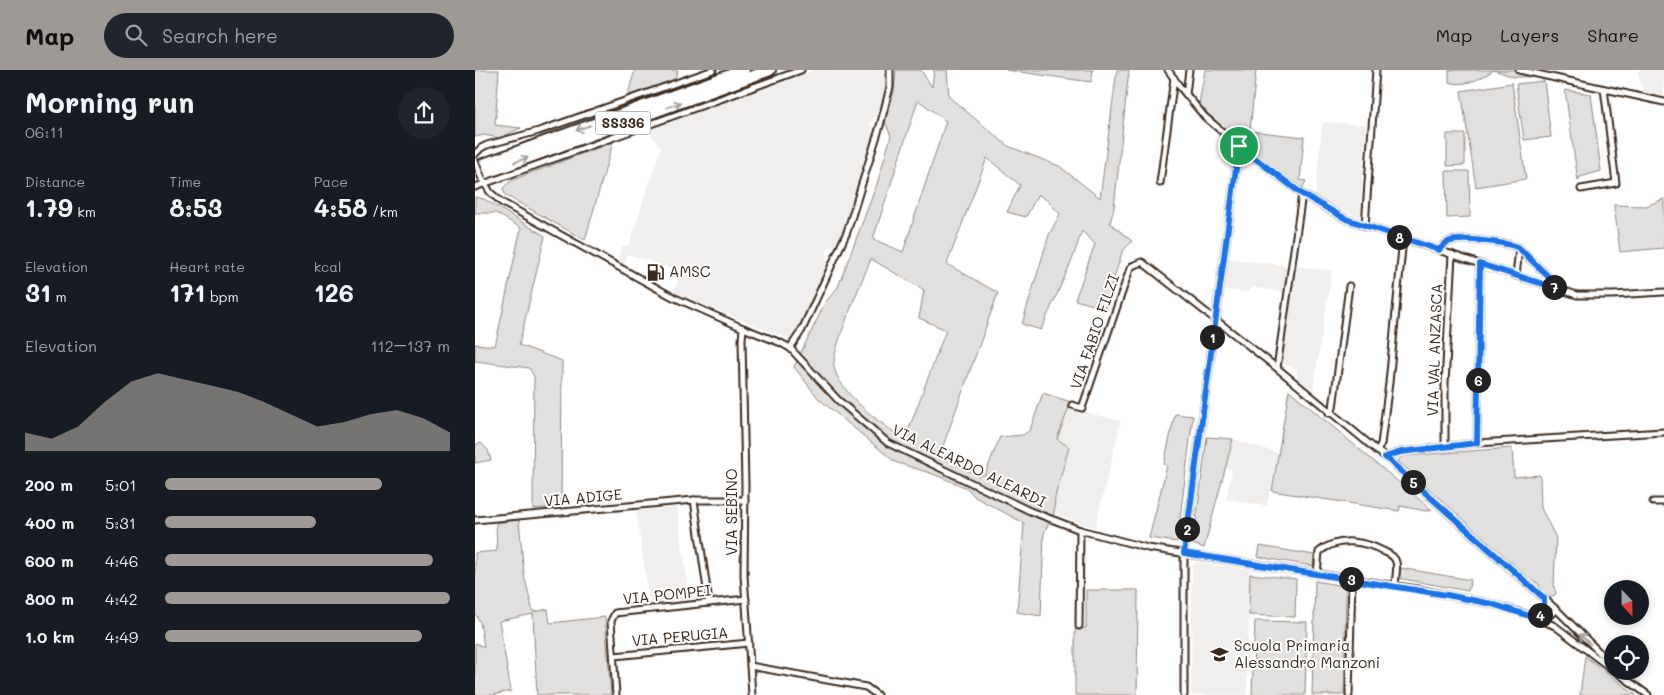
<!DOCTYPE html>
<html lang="en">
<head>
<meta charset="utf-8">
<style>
	:root { --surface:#171b24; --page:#20242c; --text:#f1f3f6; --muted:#9ea1a6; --accent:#9f9995 }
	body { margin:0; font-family:Mali,sans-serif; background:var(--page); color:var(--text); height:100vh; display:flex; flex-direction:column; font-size:19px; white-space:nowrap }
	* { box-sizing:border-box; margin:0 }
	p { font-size:16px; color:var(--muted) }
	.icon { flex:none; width:28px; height:28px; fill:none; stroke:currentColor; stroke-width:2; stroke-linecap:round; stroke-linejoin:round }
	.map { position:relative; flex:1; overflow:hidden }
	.details { display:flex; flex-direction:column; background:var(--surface); width:475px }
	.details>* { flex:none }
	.needle { width:32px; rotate:158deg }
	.buttons { position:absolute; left:1129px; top:510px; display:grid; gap:10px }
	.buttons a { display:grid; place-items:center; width:45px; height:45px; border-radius:50%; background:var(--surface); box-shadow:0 2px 8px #0003; font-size:25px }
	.pin { position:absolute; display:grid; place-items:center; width:42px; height:42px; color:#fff; margin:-21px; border:2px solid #fff; border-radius:50%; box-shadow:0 1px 5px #0007 }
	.km { position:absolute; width:25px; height:25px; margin:-12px; border-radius:50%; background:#222; color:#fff; font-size:14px; line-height:25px; text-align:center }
	.round { display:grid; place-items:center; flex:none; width:52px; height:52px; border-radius:26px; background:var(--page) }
	.overview { display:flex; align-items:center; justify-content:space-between; height:85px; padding:0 25px }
	h1 { font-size:28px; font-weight:700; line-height:38px }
	.metrics { display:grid; grid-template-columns:repeat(3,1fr); gap:8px; height:85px; padding:5px 25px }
	.metrics div { display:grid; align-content:center }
	.metrics b { font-size:25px; font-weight:700 }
	.metrics small { font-size:14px; font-weight:400 }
	.metrics p { font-size:14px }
	.chart { height:140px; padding:10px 25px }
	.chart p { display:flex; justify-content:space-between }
	.chart svg { width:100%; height:90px; margin-top:5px; fill:var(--accent); opacity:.7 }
	ul { padding:0 25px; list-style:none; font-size:16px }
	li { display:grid; grid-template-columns:80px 60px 1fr; align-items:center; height:38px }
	li i { height:12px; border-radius:6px; background:var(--accent) }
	header { display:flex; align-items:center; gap:30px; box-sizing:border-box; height:70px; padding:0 25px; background:var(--accent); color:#111 }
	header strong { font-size:24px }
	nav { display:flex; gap:28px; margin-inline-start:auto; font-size:18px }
	.search { width:350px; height:45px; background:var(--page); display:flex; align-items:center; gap:12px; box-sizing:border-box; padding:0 18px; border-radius:28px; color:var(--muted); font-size:19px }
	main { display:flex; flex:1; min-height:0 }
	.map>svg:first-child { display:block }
</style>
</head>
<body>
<header>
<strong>Map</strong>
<div class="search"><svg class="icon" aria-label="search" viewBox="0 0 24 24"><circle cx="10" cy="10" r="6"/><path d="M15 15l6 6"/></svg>Search here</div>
<nav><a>Map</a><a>Layers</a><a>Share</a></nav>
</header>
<main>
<section class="details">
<div class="overview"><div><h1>Morning run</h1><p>06:11</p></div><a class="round"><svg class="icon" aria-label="share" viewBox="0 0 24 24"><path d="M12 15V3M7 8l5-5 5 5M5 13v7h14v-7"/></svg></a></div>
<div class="metrics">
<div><p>Distance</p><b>1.79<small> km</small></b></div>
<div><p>Time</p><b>8:53</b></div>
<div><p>Pace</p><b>4:58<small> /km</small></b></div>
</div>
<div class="metrics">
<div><p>Elevation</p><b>31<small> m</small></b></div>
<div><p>Heart rate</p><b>171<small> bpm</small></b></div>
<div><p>kcal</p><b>126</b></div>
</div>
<div class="chart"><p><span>Elevation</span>112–137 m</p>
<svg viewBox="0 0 160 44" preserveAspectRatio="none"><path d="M0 44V35L10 38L20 32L30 20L40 10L50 6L60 9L70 12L80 15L90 20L100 26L110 32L120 30L130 26L140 24L150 28L160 35V44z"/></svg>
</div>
<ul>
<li><b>200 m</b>5:01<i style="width:76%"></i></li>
<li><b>400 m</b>5:31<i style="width:53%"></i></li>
<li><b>600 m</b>4:46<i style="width:94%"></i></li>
<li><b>800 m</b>4:42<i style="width:100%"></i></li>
<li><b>1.0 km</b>4:49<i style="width:90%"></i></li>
</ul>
</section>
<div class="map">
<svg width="1189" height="625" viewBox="0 0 1189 625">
	<rect width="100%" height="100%" fill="#fff"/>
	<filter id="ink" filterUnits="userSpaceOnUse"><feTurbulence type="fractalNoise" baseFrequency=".02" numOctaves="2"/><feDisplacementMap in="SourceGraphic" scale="10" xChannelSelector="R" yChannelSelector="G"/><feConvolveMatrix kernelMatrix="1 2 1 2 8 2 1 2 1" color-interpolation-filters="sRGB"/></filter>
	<g filter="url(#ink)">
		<g fill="#f1efee">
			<polygon points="338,0 412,0 413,16 404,46 398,48 395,54 401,61 368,162 360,177 354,177 351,185 353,192 319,268 315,272 312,272 312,268 198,223 206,202 153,184 149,195 146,195 143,187 147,176 154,175 186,77 172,60"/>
			<polygon points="1163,0 1189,0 1189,26 1167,23"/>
			<polygon points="849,52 891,55 885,148 840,128 847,56"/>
			<polygon points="751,188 812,196 808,222 777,217 774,222 748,220"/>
			<polygon points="821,196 857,201 838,320 822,308 822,299 809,294 807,290"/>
			<polygon points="594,338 646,351 620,458 579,443 580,427 594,377 582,370"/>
			<polygon points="758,369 803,383 792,436 751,429 757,400 750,398"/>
			<polygon points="202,437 215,531 175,535 161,441"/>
			<polygon points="721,492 775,500 772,625 716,625 717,495"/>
		</g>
		<g fill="#e2e0de" stroke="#8e857e" fill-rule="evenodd">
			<polygon points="0,0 24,0 20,55 46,58 24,68 9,65 0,67"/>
			<polygon points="160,0 203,0 199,12 162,25 153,24"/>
			<path d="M421,0h25l11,17 2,-17h13l2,27 59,49 51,20 41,32 17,-128h12l-15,138 -4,15 22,18 -10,11 -17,56 -30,-8 20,-56 -13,-13 -10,29 -31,70 -19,-6 27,-89 11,-21 -11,-12 -11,-8 -12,23 -19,-5 13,-27 -33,-27 -40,106 51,29 -55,153 2,10 33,20 7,-2 15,-37 23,-2 7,-5 13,-37 28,9 -14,37 12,8 -14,50 -1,16 -10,20 -3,83 -24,-4 7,-89 -49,-26 -8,-9 -34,-14 -38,-12 -76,-63 -25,-32 31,-64 13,-16 39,-103 14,-48 -6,-14 9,-31zM443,30l28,21 -43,131 -30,-13zM396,189l53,31 -5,28 27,12 -41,109c-22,-13 -66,-46 -71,-72 -3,-17 29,-88 37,-108z"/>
			<polygon points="531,0 618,0 616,12"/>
			<polygon points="730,0 781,0 775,61 829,67 825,110 831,111 829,115 827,118 772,79 725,37 726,36 724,34"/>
			<path d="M974,0h92v7h-27l-20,-7c-14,9 -29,17 -45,12z"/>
			<polygon points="1069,11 1076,67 1049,70 1041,14"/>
			<polygon points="1037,13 1051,109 1001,117 986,21"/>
			<polygon points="1090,20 1116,24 1126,101 1105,107 1103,111"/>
			<polygon points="972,64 990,64 990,95 972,96"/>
			<polygon points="138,72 110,170 30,125 28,118 37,110"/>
			<polygon points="971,101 994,101 995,147 972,148"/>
			<polygon points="0,127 9,129 70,166 44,275 87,291 86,437 58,439 59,306 54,298 0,291 0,274 20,276 46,158 21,143 0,143"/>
			<polygon points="1189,129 1189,178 1145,182 1139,135 1171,136"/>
			<polygon points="814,320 957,440 951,441 925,436 924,441 797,421"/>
			<polygon points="700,344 718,346 702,472 674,468 692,396 689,394"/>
			<polygon points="732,367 758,369 729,478 718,474"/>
			<polygon points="6,373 13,380 16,390 0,393 0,375"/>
			<polygon points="1037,378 1039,407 1065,405 1066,438 1081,468 1079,515 1081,524 1075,528 1067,524 1063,513 1057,511 923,391 927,386"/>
			<polygon points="44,450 49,505 58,542 73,539 75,553 130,547 136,625 62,625 58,544 24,551 36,621 18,625 0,625 0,573 9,577 5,552 0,543 0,483 22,481 21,453"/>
			<polygon points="785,476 839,485 838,496 783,487"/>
			<polygon points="925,498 996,510 993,521 923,508"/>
			<polygon points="775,504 821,509 820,547 774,545"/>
			<polygon points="840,511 863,515 871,519 869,625 837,625"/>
			<polygon points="611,520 663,520 662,625 600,625 600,559 611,558"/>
			<polygon points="780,551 832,552 830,625 777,625"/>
			<polygon points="1110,586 1161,625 1105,625"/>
		</g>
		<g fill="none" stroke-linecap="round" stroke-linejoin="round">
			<defs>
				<g id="street">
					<polyline points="693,0 705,17 730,47 764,76 827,124 871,149 1005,194 1102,225 1138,225 1189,222"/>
					<polyline points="1044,0 1189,32"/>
					<polyline points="711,24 714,0"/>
					<polyline points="0,84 6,78 12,75 64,61 238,0"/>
					<polyline points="7,109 15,122 26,132 198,227 268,258 306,273 315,278 363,330 413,373 555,441 605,460 673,478 942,519 1017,534 1057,546 1080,556 1138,600"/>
					<polyline points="685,113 699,8"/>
					<polyline points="0,117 326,0"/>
					<polyline points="1106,119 1141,113 1129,19"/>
					<polyline points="890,156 901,0"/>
					<path d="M964,180c2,-2 6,-7 9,-8 13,-5 58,0 71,6l41,40"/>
					<polyline points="1041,206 1044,178"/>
					<polyline points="268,258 267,270 270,415 269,505 277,625"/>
					<polyline points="315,278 327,260 372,162 405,56 415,17 415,0"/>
					<polyline points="802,298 827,124"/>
					<polyline points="597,335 607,338 655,199 657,196 667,192 802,298 910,387 1082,540 1124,582 1134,594"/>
					<polyline points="854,343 858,338 874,216"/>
					<polyline points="1002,373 1005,194"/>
					<polyline points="970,377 970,314 977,184"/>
					<polyline points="902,381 906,374 914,313 928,168"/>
					<polyline points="910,387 926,382 1002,373 1189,362"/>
					<polyline points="219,430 234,533"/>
					<polyline points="1178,432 1189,432"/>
					<polyline points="0,450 219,430 270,430"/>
					<path d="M842,504l2,-22c19,-16 46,-11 66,0 5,2 10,5 11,10 2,7 -1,17 -1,24"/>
					<polyline points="1061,548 1069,540 1069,529"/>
					<polyline points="1067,550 1082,540"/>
					<polyline points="604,556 605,460"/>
					<polyline points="139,586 274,573"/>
					<polyline points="275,596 391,617 402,625"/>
					<polyline points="1140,601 1173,625"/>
					<polyline points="141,625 136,551 140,543 271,529"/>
					<polyline points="709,625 709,483 764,76"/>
					<polyline points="874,625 877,509"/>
				</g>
				<g id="highway">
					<polyline points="0,97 269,0"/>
					<polyline points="0,107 295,0"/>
				</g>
			</defs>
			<use href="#street" stroke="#3b2a1e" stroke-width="9"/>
			<use href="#highway" stroke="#3b2a1e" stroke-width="14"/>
			<use href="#street" stroke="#fff" stroke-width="5"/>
			<use href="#highway" stroke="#fff" stroke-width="10"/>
			<defs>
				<polyline id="street-bridge" points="0,91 7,109"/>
			</defs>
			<use href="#street-bridge" stroke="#3b2a1e" stroke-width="9" stroke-linecap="butt"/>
			<use href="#street-bridge" stroke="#fff" stroke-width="5"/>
		</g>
		<defs><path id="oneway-shaft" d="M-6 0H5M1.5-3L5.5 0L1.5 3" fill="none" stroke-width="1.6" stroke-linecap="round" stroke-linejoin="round" transform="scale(1.25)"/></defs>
		<g stroke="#a79f9a">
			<use href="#oneway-shaft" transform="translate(199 35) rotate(-20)"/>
			<use href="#oneway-shaft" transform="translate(108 58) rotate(160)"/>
			<use href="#oneway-shaft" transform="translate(46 90) rotate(-20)"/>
			<use href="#oneway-shaft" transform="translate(1110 569) rotate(-136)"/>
		</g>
	</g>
	<g fill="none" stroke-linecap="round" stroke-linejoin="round" filter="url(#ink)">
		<defs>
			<path id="route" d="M764,76l63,48 44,25 93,31c2,-2 6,-7 9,-8 12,-5 59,0 71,6l43,42 -82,-26 -3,179 -76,9 -16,5 159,141v12l-8,8 -44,-14 -45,-9 -263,-42z"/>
		</defs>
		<use href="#route" stroke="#fff" stroke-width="10"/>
		<use href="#route" stroke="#1a73e8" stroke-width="6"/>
	</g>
	<defs>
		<symbol id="fuel-bare" viewBox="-9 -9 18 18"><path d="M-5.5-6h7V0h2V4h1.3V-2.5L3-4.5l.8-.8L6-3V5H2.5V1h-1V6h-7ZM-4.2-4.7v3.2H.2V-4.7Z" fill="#3b2a1e" stroke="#fff" stroke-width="2.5" paint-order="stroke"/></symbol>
		<symbol id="school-bare" viewBox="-9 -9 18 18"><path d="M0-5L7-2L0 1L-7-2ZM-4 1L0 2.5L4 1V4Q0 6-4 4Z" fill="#3b2a1e" stroke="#fff" stroke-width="2.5" paint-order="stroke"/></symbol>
	</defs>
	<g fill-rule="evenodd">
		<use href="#fuel-bare" x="168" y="190" width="25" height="25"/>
		<use href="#school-bare" x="732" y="572" width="25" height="25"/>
	</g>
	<g text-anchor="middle" stroke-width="4" stroke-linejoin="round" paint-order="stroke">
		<rect fill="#fff" stroke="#766a62" stroke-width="1" x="120.5" y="41.5" width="55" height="23" rx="4"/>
		<g font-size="14" font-weight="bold" fill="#3b2a1e">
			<text x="148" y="58">SS336</text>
		</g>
		<g font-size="15" fill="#3b2a1e" stroke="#fff" text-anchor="start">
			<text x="194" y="207">AMSC</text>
			<text x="759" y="581">Scuola Primaria<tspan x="759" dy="17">Alessandro Manzoni</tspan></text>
		</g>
		<g font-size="15" fill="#3b2a1e" stroke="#fff">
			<text transform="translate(620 262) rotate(-71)" y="5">VIA FABIO FILZI</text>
			<text transform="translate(960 280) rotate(-88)" y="5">VIA VAL ANZASCA</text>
			<text transform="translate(494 396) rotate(26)" y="5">VIA ALEARDO ALEARDI</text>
			<text transform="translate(108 428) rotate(-5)" y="5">VIA ADIGE</text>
			<text transform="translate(257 442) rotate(-90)" y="5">VIA SEBINO</text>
			<text transform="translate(192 525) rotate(-6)" y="5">VIA POMPEI</text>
			<text transform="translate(205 567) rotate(-5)" y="5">VIA PERUGIA</text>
		</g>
	</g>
</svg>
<div class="buttons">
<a><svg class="needle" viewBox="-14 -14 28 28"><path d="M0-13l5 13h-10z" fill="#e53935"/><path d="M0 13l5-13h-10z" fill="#9ea1a6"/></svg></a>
<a><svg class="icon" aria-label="locate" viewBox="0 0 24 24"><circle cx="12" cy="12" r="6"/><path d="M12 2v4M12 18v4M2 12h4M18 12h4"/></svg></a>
</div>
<div class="pin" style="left:764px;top:76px;background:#1e9e55"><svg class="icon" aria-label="arrive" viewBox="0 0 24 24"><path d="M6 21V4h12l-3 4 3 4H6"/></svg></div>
<b class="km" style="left:737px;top:267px">1</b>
<b class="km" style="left:712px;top:459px">2</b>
<b class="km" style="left:876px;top:509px">3</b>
<b class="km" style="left:1065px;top:545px">4</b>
<b class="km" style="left:938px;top:412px">5</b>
<b class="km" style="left:1003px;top:310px">6</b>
<b class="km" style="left:1079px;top:217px">7</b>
<b class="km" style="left:924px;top:167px">8</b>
</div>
</main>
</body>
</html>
